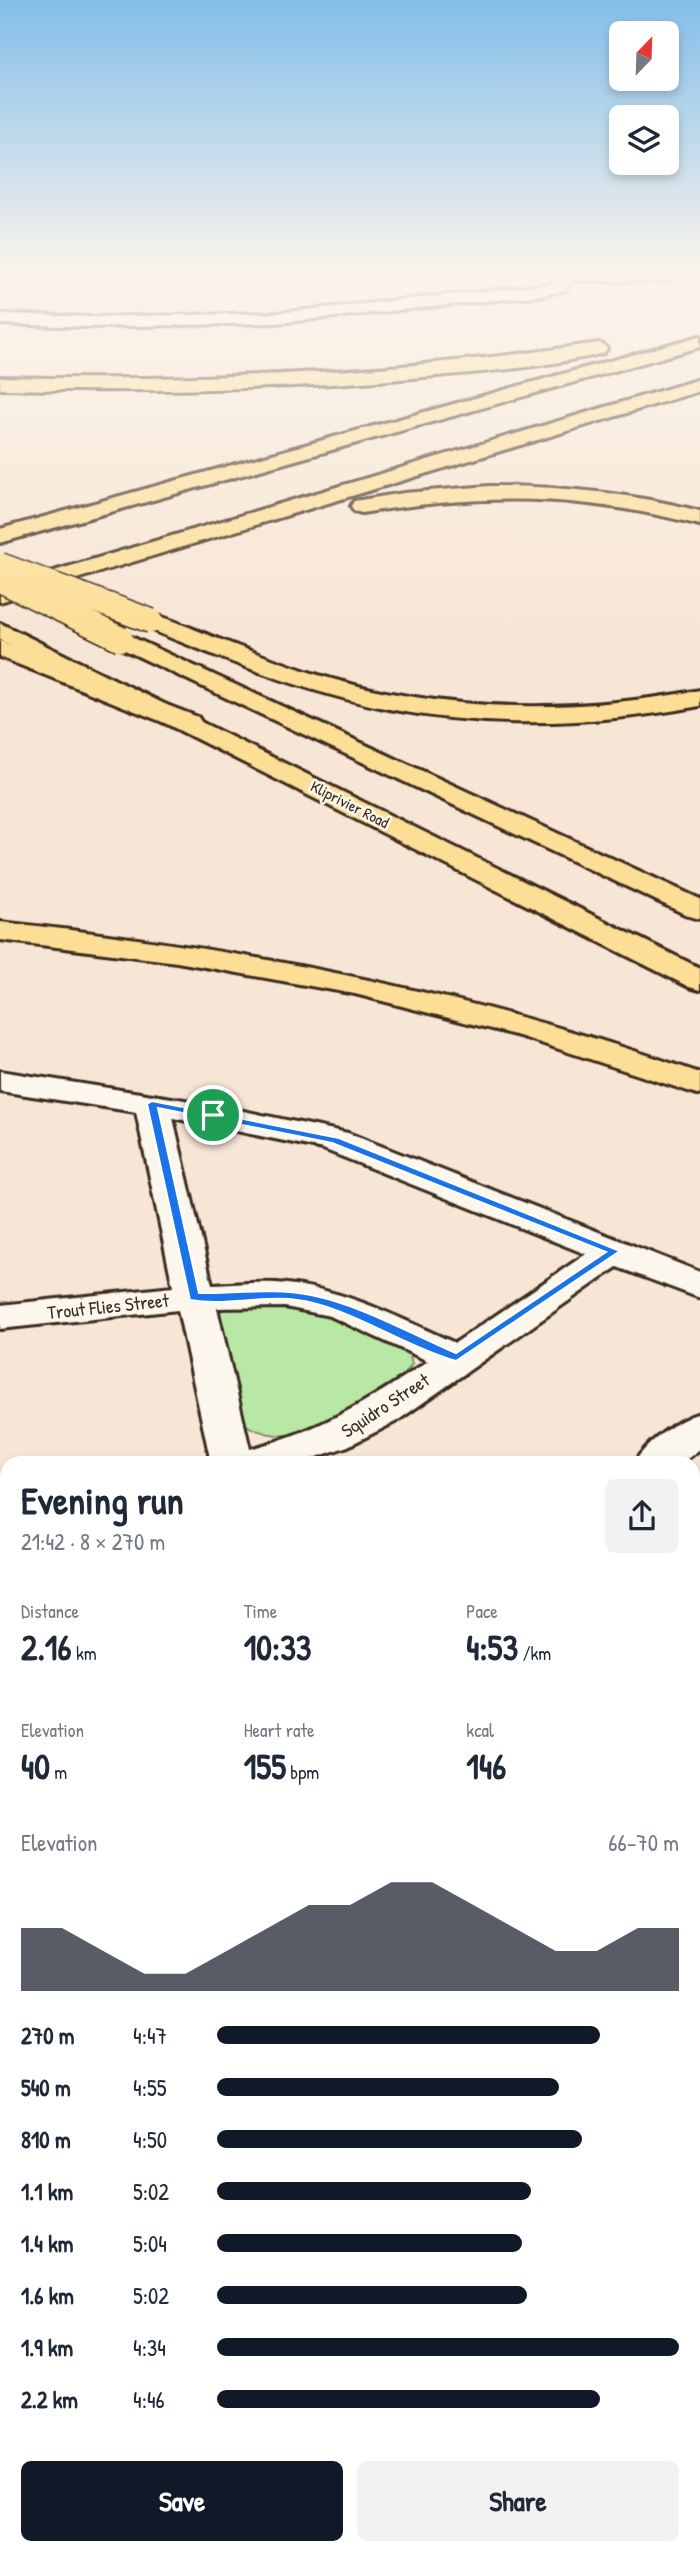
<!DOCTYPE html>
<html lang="en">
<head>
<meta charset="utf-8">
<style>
	:root { --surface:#fff; --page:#f2f2f3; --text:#1f2937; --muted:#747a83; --accent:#111827 }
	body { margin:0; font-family:"Patrick Hand",sans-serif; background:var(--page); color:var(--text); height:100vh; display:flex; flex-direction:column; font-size:26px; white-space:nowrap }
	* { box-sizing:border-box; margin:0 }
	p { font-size:23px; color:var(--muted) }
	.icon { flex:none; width:38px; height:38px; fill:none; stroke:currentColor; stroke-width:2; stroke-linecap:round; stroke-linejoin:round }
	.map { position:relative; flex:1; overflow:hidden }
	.side { position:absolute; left:0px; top:1456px; width:700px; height:1099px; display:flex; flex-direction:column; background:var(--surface); border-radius:21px 21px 0 0; box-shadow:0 4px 10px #0003 }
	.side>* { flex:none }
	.needle { width:46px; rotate:23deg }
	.controls { position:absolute; left:609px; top:21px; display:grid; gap:14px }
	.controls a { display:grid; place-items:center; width:70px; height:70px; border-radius:10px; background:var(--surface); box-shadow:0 4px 10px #0003; font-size:35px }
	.pin { position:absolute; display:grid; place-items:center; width:60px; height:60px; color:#fff; margin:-30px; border:4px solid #fff; border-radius:50%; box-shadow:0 2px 7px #0007 }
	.round { display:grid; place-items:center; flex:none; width:74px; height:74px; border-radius:10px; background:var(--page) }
	.headline { display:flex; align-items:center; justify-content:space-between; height:119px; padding:0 21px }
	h1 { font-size:38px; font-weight:800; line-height:52px }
	.figures { display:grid; grid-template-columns:repeat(3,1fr); gap:10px; height:119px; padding:7px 21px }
	.figures div { display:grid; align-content:center }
	.figures b { font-size:35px; font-weight:800 }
	.figures small { font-size:19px; font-weight:400 }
	.figures p { font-size:19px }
	.chart { height:196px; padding:14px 21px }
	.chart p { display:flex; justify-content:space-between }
	.chart svg { width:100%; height:126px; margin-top:7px; fill:var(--accent); opacity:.7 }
	.action { display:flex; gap:14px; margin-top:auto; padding:14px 21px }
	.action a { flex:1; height:80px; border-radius:10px; background:var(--accent); color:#fff; font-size:28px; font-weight:800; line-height:80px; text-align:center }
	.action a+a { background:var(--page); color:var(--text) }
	ul { padding:0 21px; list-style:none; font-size:23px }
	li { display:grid; grid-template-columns:112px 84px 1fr; align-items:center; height:52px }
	li i { height:18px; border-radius:9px; background:var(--accent) }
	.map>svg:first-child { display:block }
</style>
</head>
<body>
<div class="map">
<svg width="700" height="2555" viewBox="0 0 700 2555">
	<rect width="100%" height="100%" fill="#f7e6d5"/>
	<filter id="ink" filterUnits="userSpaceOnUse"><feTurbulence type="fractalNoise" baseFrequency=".0143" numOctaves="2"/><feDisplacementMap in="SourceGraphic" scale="14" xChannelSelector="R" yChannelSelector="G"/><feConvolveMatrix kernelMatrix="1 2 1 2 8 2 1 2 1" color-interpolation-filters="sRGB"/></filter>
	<g filter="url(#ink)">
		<path fill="#b9e8a6" stroke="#7a8962" stroke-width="2" d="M235,1303h66l107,45 4,16c-16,26 -82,65 -113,70 -21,4 -43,-1 -61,-14l-23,-97 6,-12z"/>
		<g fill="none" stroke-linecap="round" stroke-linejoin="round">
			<defs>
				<g id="minor">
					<polygon points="560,273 674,273 675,276 667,281 572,281 565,290 543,295 277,323 92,327 0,324 0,314 92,317 277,313 543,285 553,282"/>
					<path d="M0,1071l210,33 138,29 352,139v26l-83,-31 -220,154 -49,25 -48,17h-89l-33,-153 -178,19v-24l173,-18 -37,-175 -136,-21zM173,1118l150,31 263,105 -131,89c-54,-24 -108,-53 -168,-59 -24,-3 -51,0 -75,1zM285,1307l45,9 98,45c-60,41 -107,69 -178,88l-33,-141z"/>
					<path d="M700,1413v36l-18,14h-48c13,-21 42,-43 66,-50z"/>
					<polygon points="7,1642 7,1676 0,1677 0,1643"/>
					<polygon points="700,1712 700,1752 693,1754 693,1714"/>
					<polygon points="0,1819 7,1821 7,1884 2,1886"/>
					<polygon points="693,1976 700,1979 700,2027 693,2025"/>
					<polygon points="7,2148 7,2200 0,2201 0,2149"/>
					<polygon points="693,2409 700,2412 700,2479 693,2476"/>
					<polygon points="31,2548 159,2548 156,2555 28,2555"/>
				</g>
				<g id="major">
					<polygon points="0,623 700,968 700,990 689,987 0,640"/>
					<polygon points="121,632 700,899 700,919 689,916 112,644 109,639 112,634"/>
				</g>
				<g id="highway">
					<polygon points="700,336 700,347 0,543 0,529"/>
					<path d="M598,343l6,2 3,4 -3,4c-57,14 -120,19 -179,24 -141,13 -283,15 -425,12v-12c201,5 399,-4 598,-34z"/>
					<polygon points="700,379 700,391 0,602 0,587"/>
					<path d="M489,486c72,0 141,7 211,25v14c-121,-31 -215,-32 -338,-12l-8,-2 -3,-5 3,-5 50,-8z"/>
					<path d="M151,614c20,5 40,14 60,22 31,12 63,24 95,35 129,42 261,44 394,19v16c-103,19 -208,23 -311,3 -85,-17 -167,-50 -247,-83l-3,-5 3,-5z"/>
					<polygon points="0,641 198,717 202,723 198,729 189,731 180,729 0,657"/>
					<path d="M0,922c239,25 473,71 700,151v22l-181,-59 -164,-42 -178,-32 -177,-22z"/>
				</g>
			</defs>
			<use href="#minor" stroke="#3b2a1e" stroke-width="6"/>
			<use href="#major" stroke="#3b2a1e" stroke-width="6"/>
			<use href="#highway" stroke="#3b2a1e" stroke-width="6"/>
			<use href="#minor" fill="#fbf7ec" fill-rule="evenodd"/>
			<use href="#major" fill="#fdde96" fill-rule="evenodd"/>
			<use href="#highway" fill="#fdde96" fill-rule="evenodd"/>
			<defs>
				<polyline id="major-bridge" points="0,580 121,639"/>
				<polyline id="highway-bridge" points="0,565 151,621"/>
			</defs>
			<use href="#major-bridge" stroke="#3b2a1e" stroke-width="27" stroke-linecap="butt"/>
			<use href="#highway-bridge" stroke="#3b2a1e" stroke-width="27" stroke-linecap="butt"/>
			<use href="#major-bridge" stroke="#fdde96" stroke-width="24"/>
			<use href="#highway-bridge" stroke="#fdde96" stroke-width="24"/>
		</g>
	</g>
	<linearGradient id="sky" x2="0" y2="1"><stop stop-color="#82bee9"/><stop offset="0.43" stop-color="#fbf4ec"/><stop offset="1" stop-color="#fbf4ec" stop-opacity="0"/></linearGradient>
	<rect width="700" height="631" fill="url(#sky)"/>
	<path fill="#1a73e8" stroke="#fff" stroke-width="2" fill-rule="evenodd" d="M152,1101l187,37 281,113 -164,110c-49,-14 -93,-45 -143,-58 -41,-11 -83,4 -123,-3l-43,-196zM158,1108l174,35 274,109 -150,101c-47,-20 -95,-48 -145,-58 -36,-7 -75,-2 -112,-2z"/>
	<g text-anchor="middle" stroke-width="5" stroke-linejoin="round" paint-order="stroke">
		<g font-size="16" fill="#3b2a1e" stroke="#fbf7ec">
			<text transform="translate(350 804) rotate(27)" y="6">Kliprivier Road</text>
		</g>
		<g font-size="19" fill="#3b2a1e" stroke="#fbf7ec">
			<text transform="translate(108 1306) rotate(-6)" y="7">Trout Flies Street</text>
			<text transform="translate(385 1405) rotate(-33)" y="7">Squidro Street</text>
		</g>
	</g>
</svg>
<div class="controls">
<a><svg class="needle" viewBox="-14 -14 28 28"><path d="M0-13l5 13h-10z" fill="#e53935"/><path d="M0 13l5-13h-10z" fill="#747a83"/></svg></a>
<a><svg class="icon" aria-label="layers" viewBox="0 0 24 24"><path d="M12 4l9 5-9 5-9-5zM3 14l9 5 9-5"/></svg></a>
</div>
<div class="pin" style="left:213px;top:1115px;background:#1e9e55"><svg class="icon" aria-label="arrive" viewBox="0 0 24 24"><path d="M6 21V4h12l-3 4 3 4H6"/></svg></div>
<section class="side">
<div class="headline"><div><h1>Evening run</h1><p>21:42 · 8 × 270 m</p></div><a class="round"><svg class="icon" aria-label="share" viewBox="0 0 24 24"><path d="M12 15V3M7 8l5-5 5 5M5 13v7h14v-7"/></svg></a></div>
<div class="figures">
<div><p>Distance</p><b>2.16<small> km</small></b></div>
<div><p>Time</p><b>10:33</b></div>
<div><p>Pace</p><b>4:53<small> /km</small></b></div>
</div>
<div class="figures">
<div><p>Elevation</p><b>40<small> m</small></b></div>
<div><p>Heart rate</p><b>155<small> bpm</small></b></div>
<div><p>kcal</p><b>146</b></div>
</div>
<div class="chart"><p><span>Elevation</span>66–70 m</p>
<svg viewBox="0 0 160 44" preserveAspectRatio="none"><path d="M0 44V22L10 22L20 30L30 38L40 38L50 30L60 22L70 14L80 14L90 6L100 6L110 14L120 22L130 30L140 30L150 22L160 22V44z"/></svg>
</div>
<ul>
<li><b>270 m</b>4:47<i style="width:83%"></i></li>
<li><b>540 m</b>4:55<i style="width:74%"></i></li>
<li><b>810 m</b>4:50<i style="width:79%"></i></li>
<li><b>1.1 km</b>5:02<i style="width:68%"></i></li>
<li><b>1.4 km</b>5:04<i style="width:66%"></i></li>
<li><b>1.6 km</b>5:02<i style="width:67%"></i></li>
<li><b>1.9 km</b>4:34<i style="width:100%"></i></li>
<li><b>2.2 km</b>4:46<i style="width:83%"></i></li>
</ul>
<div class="action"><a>Save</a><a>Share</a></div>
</section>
</div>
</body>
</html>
